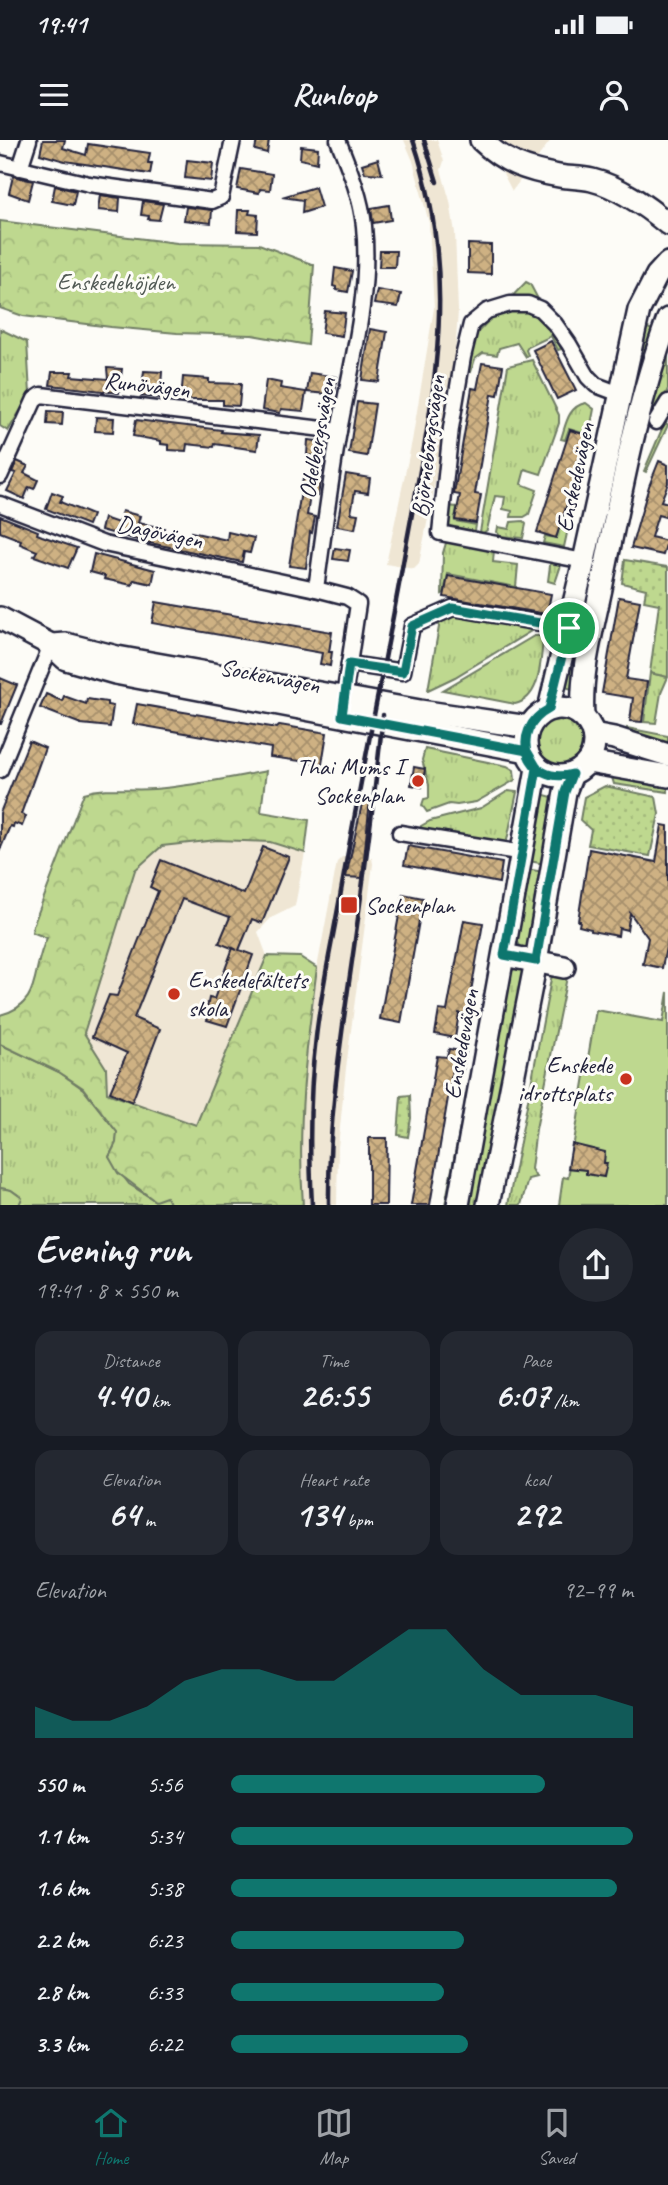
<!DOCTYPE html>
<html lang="en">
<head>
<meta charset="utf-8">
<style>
	:root { --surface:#171b24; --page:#242831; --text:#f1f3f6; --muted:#9ea1a6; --line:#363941; --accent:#0f766e }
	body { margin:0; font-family:Caveat,sans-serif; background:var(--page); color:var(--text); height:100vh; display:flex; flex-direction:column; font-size:26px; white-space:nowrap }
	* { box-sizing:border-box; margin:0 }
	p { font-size:23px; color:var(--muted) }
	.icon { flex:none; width:38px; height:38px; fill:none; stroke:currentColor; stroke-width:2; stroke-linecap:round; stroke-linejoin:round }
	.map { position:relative; height:1065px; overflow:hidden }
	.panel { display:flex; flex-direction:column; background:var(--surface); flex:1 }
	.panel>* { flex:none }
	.pin { position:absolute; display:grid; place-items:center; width:60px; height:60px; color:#fff; margin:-30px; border:4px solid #fff; border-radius:50%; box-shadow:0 2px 7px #0007 }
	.round { display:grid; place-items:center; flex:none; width:74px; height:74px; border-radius:37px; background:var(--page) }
	.summary { display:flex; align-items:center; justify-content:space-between; height:119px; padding:0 35px }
	h1 { font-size:38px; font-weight:700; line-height:52px }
	.metrics { display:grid; grid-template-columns:repeat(3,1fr); gap:10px; height:119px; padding:7px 35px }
	.metrics div { display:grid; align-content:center; border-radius:18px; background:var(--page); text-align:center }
	.metrics b { font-size:35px; font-weight:700 }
	.metrics small { font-size:19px; font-weight:400 }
	.metrics p { font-size:19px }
	.chart { height:196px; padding:14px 35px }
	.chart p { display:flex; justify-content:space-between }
	.chart svg { width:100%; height:126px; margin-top:7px; fill:var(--accent); opacity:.7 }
	ul { padding:0 35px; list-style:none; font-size:23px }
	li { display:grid; grid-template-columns:112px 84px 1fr; align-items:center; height:52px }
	li i { height:18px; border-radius:9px; background:var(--accent) }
	.status { display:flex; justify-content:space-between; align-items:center; height:49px; padding:0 35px; background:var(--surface); direction:ltr }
	.status svg { height:19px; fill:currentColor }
	header { display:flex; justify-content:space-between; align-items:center; height:91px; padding:0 35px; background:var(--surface); font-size:32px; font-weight:700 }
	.tab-bar { display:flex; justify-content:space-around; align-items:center; height:98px; border-top:2px solid var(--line); background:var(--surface); font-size:19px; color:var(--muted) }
	.tab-bar a { display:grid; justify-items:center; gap:4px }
	.tab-bar .on { color:var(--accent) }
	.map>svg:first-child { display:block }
</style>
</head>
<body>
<div class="status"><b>19:41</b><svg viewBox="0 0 49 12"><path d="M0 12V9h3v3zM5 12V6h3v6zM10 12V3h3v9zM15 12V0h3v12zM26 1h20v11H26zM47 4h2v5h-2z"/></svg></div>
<header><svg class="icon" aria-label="menu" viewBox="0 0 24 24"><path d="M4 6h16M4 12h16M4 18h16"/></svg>Runloop<svg class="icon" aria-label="person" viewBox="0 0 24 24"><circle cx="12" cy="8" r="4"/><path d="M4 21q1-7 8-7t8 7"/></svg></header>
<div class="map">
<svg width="668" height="1065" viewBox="0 0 668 1065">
	<defs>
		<pattern id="grass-tufts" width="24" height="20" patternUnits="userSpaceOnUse" patternTransform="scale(1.75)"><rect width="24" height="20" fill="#bed88f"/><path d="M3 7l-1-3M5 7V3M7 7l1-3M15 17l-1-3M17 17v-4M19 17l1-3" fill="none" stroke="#a3b97c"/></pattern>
		<pattern id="forest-crowns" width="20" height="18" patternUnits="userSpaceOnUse" patternTransform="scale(1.75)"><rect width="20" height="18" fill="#bed88f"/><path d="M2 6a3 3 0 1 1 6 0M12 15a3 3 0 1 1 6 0" fill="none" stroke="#a3b97c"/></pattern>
		<pattern id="park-dots" width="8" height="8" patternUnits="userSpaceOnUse" patternTransform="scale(1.75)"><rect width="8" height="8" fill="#bed88f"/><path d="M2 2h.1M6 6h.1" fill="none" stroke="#a3b97c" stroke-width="1.8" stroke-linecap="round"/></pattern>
		<pattern id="building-cross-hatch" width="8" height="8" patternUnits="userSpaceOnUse" patternTransform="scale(1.75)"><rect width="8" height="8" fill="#ceb183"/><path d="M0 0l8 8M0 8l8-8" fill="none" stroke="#a7906c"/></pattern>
	</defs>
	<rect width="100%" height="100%" fill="#fdfcf7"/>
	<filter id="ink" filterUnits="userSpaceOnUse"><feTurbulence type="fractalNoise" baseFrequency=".0143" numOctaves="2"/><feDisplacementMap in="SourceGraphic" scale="14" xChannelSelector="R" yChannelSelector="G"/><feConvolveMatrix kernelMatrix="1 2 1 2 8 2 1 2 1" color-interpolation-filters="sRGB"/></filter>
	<g filter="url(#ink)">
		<g fill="#efe6d4">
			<polygon points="404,0 437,0 444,21 441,30 450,61 455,93 458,171 454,230 447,282 419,424 414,429 386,424 412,301 434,168 429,83 413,21"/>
			<polygon points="486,0 551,0 512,51"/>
			<polygon points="217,700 270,702 305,713 295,766 271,778 258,792 267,816 196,986 107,953 106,928 84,893 135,730 163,706"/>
			<polygon points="342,717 372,718 373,724 346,928 338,1007 337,1065 303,1065 300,995 303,937 317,828 337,722"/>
		</g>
		<g fill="url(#grass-tufts)" stroke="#707d65" stroke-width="2">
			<polygon points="526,142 530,144 557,195 561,209 558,210 551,196 528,207 526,210 528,215 526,217 517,203 499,208 497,215 483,213 475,219 471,232 466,231 473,197"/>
			<polygon points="648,188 652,190 653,194 631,273 623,269 643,189"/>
			<polygon points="0,189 27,202 30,254 8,291 0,286"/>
			<polygon points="668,199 668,249 655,278 648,277"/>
			<polygon points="532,220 559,275 559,283 541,334 525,329 521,344 537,350 529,374 524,377 511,377 512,371 503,369 505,357 495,356 487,390 483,393 480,392 508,226"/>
			<path d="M586,263l8,6 -5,26 -20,-6 -4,11 -4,-1c5,-15 7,-33 25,-36z"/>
			<polygon points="665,282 668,285 646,332 644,331"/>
			<polygon points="585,311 564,407 543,403 545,396 556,398"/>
			<polygon points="448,366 457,367 455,381 476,385 475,391 445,385"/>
			<polygon points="523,381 526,384 523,398 500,396 497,392 498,387 509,389 511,382"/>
			<polygon points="451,401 494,410 493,422 518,425 516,447 448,434 444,453 442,454 443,413 446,403"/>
			<polygon points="551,418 562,422 555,443 548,441"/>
			<polygon points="457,475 536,488 455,537 428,550 440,481"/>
			<polygon points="578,483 586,486 572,549 562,546"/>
			<path d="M534,496h7l2,5c-3,22 -2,57 -28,63l-72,-14z"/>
			<polygon points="650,533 668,537 661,553 656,583 644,582"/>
			<circle cx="559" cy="603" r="23"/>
			<polygon points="627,588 668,596 668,605 625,594"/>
			<polygon points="425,609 507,626 514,630 515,640 476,662 457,665 449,664 427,672 422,665 424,659 429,658 429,645 422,620"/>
			<polygon points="611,634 668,644 668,652 614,644"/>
			<polygon points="508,651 517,652 506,705 421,691 421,686 430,681 481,668"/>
			<polygon points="541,654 556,658 545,724 529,721"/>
			<polygon points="527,729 543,732 527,810 520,806 515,797"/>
			<polygon points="518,825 525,827 481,1065 465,1065 508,835"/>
			<polygon points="554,833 567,837 536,989 531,1029 536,1037 528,1039 521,1065 508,1065 551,839"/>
			<polygon points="0,904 59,932 83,949 117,992 116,1003 109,1017 129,1044 154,1060 166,1056 170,1065 19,1065 21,1057 11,1050 0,1048"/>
			<polygon points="475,910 477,911 449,1065 445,1065"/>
		</g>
		<g fill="url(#forest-crowns)" stroke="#707d65" stroke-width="2">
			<polygon points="0,81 177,103 259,104 314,125 308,205 252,195 177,193 111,187 23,176 0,168"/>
			<path d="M266,631l-5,41 48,8 -4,33 -35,-11 -53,-2 -55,6 -27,24 -51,163 22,35 1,25 89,32 71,-169 33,1 17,11c-11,79 -20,157 -14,237h-133l-4,-8 -11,4 -37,-28 -9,-16 7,-14 1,-11 -34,-44 -24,-16 -59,-28v-29c44,-11 30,-46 47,-77l-15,-6 1,-6 51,-133c23,-7 46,-2 70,-4 38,-3 75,-11 112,-18z"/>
			<polygon points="0,1048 11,1050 22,1058 19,1065 0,1065"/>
		</g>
		<g fill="url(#park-dots)" stroke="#707d65" stroke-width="2">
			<polygon points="625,420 668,427 668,537 650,533 659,464 644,461 646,449 622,443"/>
			<polygon points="605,646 656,657 659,674 650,716 588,705 591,690 580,680 584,657"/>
			<polygon points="410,955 411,978 408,997 398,995 401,956"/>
		</g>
		<polygon fill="#bed88f" stroke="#707d65" stroke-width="2" points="668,852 668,1065 559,1065 563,1037 568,1038 596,870 663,882"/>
		<g fill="url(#building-cross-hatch)" stroke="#22223b" stroke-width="2">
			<polygon points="43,0 65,0 63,8 86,15 88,4 150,13 148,23 152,23 150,34 65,21 40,14"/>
			<polygon points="257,0 269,0 267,13 255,10"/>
			<polygon points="301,6 318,8 317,23 300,19"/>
			<polygon points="378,19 382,34 365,33 362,24"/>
			<polygon points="187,20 213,23 211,41 185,38"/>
			<polygon points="241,29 272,34 270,50 260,49 259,53 237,49"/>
			<polygon points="13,36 33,41 28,60 9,53"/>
			<polygon points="55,46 76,51 73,65 52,61"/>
			<polygon points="315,47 321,67 302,73 303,60 282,57"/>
			<polygon points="100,55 120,58 119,72 98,70"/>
			<polygon points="143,61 163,64 159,80 148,79 149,76 141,75"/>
			<polygon points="389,65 391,80 373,83 371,68"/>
			<polygon points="186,67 212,70 211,83 184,80"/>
			<polygon points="238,70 250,70 249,74 258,75 257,92 237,91"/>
			<polygon points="468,104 491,105 491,134 468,133"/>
			<polygon points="380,111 396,111 395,127 379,127"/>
			<polygon points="335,128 352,131 348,152 336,150 336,147 333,146"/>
			<polygon points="377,150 401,154 398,167 374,164"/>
			<polygon points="325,171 345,173 342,196 322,193"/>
			<polygon points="370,189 387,192 379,242 362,240"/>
			<polygon points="551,201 576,250 557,259 533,210"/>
			<polygon points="482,223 503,226 498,255 492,254 475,354 481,355 476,383 455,380 460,355 454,354 472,248 477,249"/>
			<polygon points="107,228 122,229 119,253 50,245 52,232 72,232 71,236 108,239"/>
			<polygon points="144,231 162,232 160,258 141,256"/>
			<polygon points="310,233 337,237 335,252 327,251 327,254 307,252"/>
			<polygon points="183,237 209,239 209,243 241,244 239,266 223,265 223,260 181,260"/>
			<polygon points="266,240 281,243 280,248 306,252 303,271 281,269 280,273 262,270"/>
			<polygon points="357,262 375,264 367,316 349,313"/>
			<polygon points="48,271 63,272 62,285 47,284"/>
			<polygon points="96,277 114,278 113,292 95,291"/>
			<polygon points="136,280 222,290 221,292 259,295 257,310 215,304 214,307 187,304 186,311 169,310 169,305 161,304 161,301 133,296"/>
			<polygon points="570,290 589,296 556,398 537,392"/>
			<polygon points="308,300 326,302 318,356 310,355 307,375 315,377 312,393 310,392 306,428 289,426 303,339 310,340 314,316 307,315"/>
			<polygon points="17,321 28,326 24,333 38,340 34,349 29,347 24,359 7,351 16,333 12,332"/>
			<polygon points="659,321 668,325 668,343 661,361 668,363 668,366 665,377 658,375 651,397 667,401 663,415 631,408 649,346"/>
			<polygon points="346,334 370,338 368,353 355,351 351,373 358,374 355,389 337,386"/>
			<polygon points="52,352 63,356 60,362 92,375 88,385 46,369"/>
			<polygon points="122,371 140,376 138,383 164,388 163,392 190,398 191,392 227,400 228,392 254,398 250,413 244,412 242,422 145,402 101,390 104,378 118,383"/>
			<polygon points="0,376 38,391 37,394 42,396 77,408 68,428 34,416 37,411 20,404 21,400 0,392"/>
			<polygon points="335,408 350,410 348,421 333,419"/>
			<polygon points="94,414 155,430 152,444 134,440 132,445 104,439 105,436 90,432"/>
			<polygon points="448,436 551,454 547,474 444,457"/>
			<polygon points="619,457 640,461 626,539 647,542 642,582 630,581 633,558 602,553"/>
			<polygon points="156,462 332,492 329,512 332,512 330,526 320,524 322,513 152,483"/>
			<polygon points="0,538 17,545 1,584 0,584"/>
			<polygon points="46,554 62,561 64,556 86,564 87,559 107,562 107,565 113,566 110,587 81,584 40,568"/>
			<polygon points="137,564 277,588 280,585 327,593 322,624 270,617 271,608 133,584"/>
			<polygon points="29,601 45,608 21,674 26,676 22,686 14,683 13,687 10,686 0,710 0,673"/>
			<polygon points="414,627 425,629 422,647 411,645"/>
			<polygon points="363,659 370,660 362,738 346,737"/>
			<polygon points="662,685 668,686 668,797 662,828 643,824 648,798 630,773 627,790 619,788 618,796 591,791 591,789 579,786 580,781 578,781 589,709 656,722"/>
			<polygon points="408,706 502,723 499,743 404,725"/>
			<polygon points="263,707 289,717 262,783 252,779 239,810 253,815 227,886 207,880 211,869 207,868 209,858 214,859 233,808 237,810 219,803 230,777 182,759 134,878 160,889 132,962 110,952 127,913 92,897 109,855 117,856 158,751 150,747 161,720 244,754"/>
			<polygon points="403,754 423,758 401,883 380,879"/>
			<polygon points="464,780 483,783 467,874 459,873 455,898 435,894 439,870 447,871"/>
			<polygon points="449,909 466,912 463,930 453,928 430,1065 411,1065 437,916 447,917"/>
			<polygon points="369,998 387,998 386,1065 369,1065"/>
			<polygon points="572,1004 605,1012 604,1023 607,1023 604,1037 586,1034 586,1030 568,1028"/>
		</g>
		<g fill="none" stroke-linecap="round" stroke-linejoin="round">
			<defs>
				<g id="street">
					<path d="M338,0c11,28 23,56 26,86 7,68 -13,139 -25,205 -9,53 -16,106 -23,158l31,8 11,7 -15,100"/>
					<polyline points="0,23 89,44 212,61 221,57 233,0"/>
					<polyline points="20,28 29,0"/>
					<polyline points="656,282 668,262"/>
					<polyline points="0,336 35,259 41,255 339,291"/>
					<polyline points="0,364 104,404 316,449"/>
					<polyline points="584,421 440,393 451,288 463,217 471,184 487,171 510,164 528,164 540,169 555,184 569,204 588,237 596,245 620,254"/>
					<polyline points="349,524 403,532 412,486 453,468 569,488"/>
					<polyline points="0,630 51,505"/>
					<polyline points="400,693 523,713"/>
				</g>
				<g id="secondary">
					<path d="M481,0c24,23 45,30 78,36 11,2 22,1 33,4 28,7 54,26 76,44"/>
					<polyline points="0,478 51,505 66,519 115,533 527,611"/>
					<polyline points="53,505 66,504 117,517 420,571 529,587"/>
					<circle cx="560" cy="602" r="34"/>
					<polyline points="549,569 584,421 639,170 657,135 668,123"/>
					<path d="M583,576c-3,-47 11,-91 20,-137 18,-88 34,-176 65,-260"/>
					<polyline points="593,594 614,598 668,615"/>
					<polyline points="588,622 668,636"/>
					<polyline points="504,815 564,827"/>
					<polyline points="458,1065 537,628"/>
					<polyline points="488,1065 536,821 565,652 572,634"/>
				</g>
			</defs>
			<use href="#street" stroke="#22223b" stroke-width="19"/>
			<use href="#secondary" stroke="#22223b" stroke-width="26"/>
			<use href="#street" stroke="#fdfcf7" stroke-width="14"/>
			<use href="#secondary" stroke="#fdfcf7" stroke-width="21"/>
			<g stroke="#22223b" stroke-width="4.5">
				<polyline points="424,0 437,42"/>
				<path d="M312,1065c-3,-56 -3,-112 4,-168 5,-45 15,-89 23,-134 20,-119 46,-238 67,-357 26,-142 56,-264 7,-406"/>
				<path d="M329,1065c-1,-87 13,-173 25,-258 11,-78 21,-155 29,-232"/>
			</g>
		</g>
	</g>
	<g fill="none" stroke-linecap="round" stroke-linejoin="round" filter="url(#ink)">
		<defs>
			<path id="route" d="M569,488l-116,-20 -41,18 -9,46 -54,-8 -7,52 185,35 10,17 -33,187 32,6 29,-169 7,-18c-45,12 -65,-43 -23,-65l20,-81"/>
		</defs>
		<use href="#route" stroke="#fff" stroke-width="14"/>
		<use href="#route" stroke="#0f766e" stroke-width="9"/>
	</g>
	<g fill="#c8321e" stroke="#fdfcf7" stroke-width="2.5">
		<circle cx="418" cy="641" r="7"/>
		<rect x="340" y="756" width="18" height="18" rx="3.5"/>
		<circle cx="174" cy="854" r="7"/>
		<circle cx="626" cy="939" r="7"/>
	</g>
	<g text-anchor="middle" stroke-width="6" stroke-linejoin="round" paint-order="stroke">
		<g font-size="24" fill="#515954" stroke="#fdfcf7">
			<text x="116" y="150">Enskedehöjden</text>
		</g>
		<g font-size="24" fill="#22223b" stroke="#fdfcf7">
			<text transform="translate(147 245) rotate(7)" y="8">Runövägen</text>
			<text transform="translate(317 298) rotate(-80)" y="8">Odelbergsvägen</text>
			<text transform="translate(428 306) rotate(-83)" y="8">Björneborgsvägen</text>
			<text transform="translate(575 337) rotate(-78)" y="8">Enskedevägen</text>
			<text transform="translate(160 392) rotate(12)" y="8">Dagövägen</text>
			<text transform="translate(270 536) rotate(11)" y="8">Sockenvägen</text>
			<text transform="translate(461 904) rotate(-80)" y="8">Enskedevägen</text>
		</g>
		<g font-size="24" fill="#22223b" stroke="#fdfcf7" text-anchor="end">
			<text x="404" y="635">Thai Mums I<tspan x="404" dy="28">Sockenplan</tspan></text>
			<text x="365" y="773" text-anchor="start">Sockenplan</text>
			<text x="188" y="848" text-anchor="start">Enskedefältets<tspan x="188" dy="28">skola</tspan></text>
			<text x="612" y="933">Enskede<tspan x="612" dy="28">idrottsplats</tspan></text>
		</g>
	</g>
</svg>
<div class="pin" style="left:569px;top:488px;background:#1e9e55"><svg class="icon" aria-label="arrive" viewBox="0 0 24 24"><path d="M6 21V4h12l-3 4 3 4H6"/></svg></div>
</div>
<section class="panel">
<div class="summary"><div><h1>Evening run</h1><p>19:41 · 8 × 550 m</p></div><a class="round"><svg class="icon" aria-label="share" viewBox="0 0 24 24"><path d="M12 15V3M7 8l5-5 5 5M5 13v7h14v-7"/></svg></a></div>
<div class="metrics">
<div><p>Distance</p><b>4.40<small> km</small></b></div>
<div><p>Time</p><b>26:55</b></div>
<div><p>Pace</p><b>6:07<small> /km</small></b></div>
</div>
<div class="metrics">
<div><p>Elevation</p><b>64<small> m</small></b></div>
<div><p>Heart rate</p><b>134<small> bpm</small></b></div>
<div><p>kcal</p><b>292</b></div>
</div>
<div class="chart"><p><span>Elevation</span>92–99 m</p>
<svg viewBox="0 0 160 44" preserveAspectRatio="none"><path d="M0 44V33L10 38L20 38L30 33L40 24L50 20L60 20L70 24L80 24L90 15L100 6L110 6L120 20L130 29L140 29L150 29L160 33V44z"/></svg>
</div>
<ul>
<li><b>550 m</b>5:56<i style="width:78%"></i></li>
<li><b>1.1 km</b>5:34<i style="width:100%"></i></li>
<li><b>1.6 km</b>5:38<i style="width:96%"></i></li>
<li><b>2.2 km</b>6:23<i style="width:58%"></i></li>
<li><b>2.8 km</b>6:33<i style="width:53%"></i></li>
<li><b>3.3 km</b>6:22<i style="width:59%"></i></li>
</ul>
</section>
<nav class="tab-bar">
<a class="on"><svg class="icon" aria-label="home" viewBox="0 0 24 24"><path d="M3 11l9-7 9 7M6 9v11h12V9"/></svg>Home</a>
<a><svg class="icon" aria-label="map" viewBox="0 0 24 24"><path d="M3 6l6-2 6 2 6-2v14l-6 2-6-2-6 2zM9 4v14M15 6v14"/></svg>Map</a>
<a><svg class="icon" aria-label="saved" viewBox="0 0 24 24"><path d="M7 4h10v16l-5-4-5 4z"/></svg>Saved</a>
</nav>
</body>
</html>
